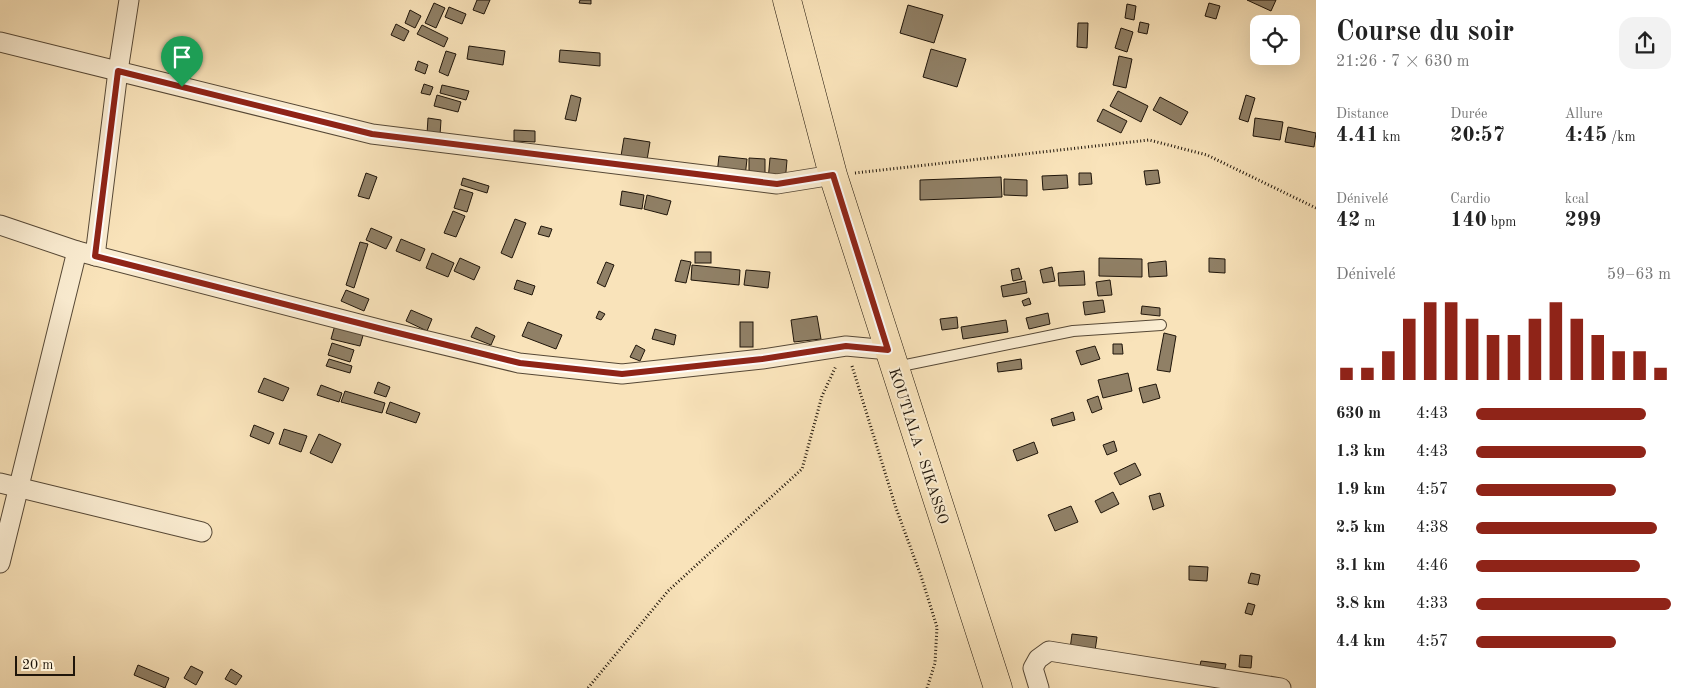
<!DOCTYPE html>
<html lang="fr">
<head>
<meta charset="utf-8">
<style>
	:root { --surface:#fff; --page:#f2f2f2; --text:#222; --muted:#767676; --accent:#8f2418 }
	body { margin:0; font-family:"Old Standard TT",serif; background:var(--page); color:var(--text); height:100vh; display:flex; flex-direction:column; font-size:19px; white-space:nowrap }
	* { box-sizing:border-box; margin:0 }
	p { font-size:16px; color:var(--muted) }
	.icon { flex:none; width:28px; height:28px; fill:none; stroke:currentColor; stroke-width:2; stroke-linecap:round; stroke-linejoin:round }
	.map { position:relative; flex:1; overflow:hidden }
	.drawer { display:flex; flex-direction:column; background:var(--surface); width:375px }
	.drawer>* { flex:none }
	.tools { position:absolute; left:1250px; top:15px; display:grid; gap:10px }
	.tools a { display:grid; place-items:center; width:50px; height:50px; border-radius:10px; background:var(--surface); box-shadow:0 5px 20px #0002; font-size:25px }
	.scale { position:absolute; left:15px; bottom:12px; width:60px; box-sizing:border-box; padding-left:5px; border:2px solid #1f150a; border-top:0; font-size:14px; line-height:18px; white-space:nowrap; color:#1f150a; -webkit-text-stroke:4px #fbedd2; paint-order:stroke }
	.pin { position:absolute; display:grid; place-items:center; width:42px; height:42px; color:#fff; margin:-51px -21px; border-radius:50% 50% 50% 0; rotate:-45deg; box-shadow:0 0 5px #0007 }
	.pin .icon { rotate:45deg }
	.round { display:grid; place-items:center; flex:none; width:52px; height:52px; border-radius:15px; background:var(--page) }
	.headline { display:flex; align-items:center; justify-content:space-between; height:85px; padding:0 20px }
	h1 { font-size:28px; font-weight:700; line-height:38px }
	.metrics { display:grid; grid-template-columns:repeat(3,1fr); gap:8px; height:85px; padding:5px 20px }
	.metrics div { display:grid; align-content:center }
	.metrics b { font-size:21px; font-weight:700 }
	.metrics small { font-size:14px; font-weight:400 }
	.metrics p { font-size:14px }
	.chart { height:140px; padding:10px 20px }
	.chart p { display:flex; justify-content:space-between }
	.chart svg { width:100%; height:90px; margin-top:5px; stroke:var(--accent); stroke-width:6 }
	ul { padding:0 20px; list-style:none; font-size:16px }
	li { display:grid; grid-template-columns:80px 60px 1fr; align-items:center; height:38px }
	li i { height:12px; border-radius:6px; background:var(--accent) }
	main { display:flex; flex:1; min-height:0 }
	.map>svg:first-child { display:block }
</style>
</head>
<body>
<main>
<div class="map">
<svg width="1316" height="688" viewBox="0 0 1316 688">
	<rect width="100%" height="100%" fill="#f9e3ba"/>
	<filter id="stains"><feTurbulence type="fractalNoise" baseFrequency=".004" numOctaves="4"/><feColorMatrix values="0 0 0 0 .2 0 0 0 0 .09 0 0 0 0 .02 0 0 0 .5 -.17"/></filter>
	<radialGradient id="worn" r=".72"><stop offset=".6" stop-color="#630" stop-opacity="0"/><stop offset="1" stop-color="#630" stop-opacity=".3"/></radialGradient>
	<g fill="#908066" stroke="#1f150a">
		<polygon points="477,0 490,0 484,14 473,10"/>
		<polygon points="580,0 591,0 591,4 579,3"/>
		<polygon points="1247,0 1276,0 1271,11"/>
		<polygon points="434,3 445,8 436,28 425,23"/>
		<polygon points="1209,3 1220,6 1216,19 1205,16"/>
		<polygon points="1127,4 1136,6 1134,20 1125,18"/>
		<polygon points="908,5 943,15 934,43 900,33"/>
		<polygon points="449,7 466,14 462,24 445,17"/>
		<polygon points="410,10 421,16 415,28 405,23"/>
		<polygon points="1140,22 1149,24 1147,34 1138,32"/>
		<polygon points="1078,23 1088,23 1087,48 1077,47"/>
		<polygon points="396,24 409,31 404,41 391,35"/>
		<polygon points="422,25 448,38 444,47 417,34"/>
		<polygon points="1121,28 1133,32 1127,52 1115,48"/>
		<polygon points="469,46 505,51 503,65 467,59"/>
		<polygon points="931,49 966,59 957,87 923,77"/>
		<polygon points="560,50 600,53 600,66 559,62"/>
		<polygon points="446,51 456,54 448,76 439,72"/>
		<polygon points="1119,56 1132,59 1126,88 1113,85"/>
		<polygon points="418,61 428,65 425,74 415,70"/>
		<polygon points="424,84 433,87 430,95 421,93"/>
		<polygon points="442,85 469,91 466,100 440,93"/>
		<polygon points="1118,91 1148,106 1141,122 1110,106"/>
		<polygon points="437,95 461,102 458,112 434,106"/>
		<polygon points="571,95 581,98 576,121 565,119"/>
		<polygon points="1246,95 1255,98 1248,122 1239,119"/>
		<polygon points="1160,97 1188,112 1181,125 1153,110"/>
		<polygon points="1103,109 1127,121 1121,133 1097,121"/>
		<polygon points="428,118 441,120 440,135 427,134"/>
		<polygon points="1255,118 1283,122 1280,140 1253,136"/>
		<polygon points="1288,127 1316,133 1314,147 1285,142"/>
		<polygon points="514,130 535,131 535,142 514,141"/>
		<polygon points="624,138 650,142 647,160 621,156"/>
		<polygon points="719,156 747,159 745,177 717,174"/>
		<polygon points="749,158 765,159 765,179 749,179"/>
		<polygon points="770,158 787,160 785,183 768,181"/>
		<polygon points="1158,170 1160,183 1146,185 1144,171"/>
		<polygon points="366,173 377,177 369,199 358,196"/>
		<polygon points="1079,173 1091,173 1092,184 1079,185"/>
		<polygon points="1067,175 1068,188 1043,190 1042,176"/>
		<polygon points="1001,177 1002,197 920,200 920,180"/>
		<polygon points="463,178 489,186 487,193 461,185"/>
		<polygon points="1004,179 1027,180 1027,196 1004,195"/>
		<polygon points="460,189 473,193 467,212 454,208"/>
		<polygon points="622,191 644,195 642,209 620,205"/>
		<polygon points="647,195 671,201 667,215 644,209"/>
		<polygon points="453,211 465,216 456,237 444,233"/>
		<polygon points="515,219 526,223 512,258 501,253"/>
		<polygon points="541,226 552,229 549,237 538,234"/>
		<polygon points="371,228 392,237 386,249 366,240"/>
		<polygon points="401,239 425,249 420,261 396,251"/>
		<polygon points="360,242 368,244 354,288 346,285"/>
		<rect x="695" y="252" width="16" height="11"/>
		<polygon points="432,253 454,263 448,277 426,268"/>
		<polygon points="460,258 480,267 474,280 454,271"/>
		<polygon points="1099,258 1142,259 1142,277 1099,276"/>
		<polygon points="1209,258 1225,259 1225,273 1209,272"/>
		<polygon points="681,260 691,262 686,283 675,281"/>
		<polygon points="1166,261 1167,276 1149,277 1148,263"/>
		<polygon points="606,262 614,265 605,287 597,283"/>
		<polygon points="692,265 740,270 739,285 691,280"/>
		<polygon points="1052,267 1055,281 1043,283 1040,270"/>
		<polygon points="1019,268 1022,279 1013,281 1011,270"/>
		<polygon points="746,270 770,272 768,288 744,285"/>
		<polygon points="1084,271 1085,285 1059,286 1058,273"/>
		<polygon points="517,280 535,286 532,295 514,289"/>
		<polygon points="1110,280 1112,295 1098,296 1096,282"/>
		<polygon points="1025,281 1027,293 1003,297 1001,286"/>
		<polygon points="346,290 369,299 364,311 341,301"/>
		<polygon points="1029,298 1031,304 1024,306 1022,301"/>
		<polygon points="1103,300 1105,312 1085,315 1083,302"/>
		<polygon points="1142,306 1160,308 1160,316 1141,314"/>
		<polygon points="411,310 432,319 427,331 406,321"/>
		<polygon points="599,311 605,314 601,320 596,318"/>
		<polygon points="1048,313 1050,324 1029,329 1026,318"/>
		<polygon points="817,316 821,339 794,342 791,320"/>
		<polygon points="957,317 958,328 942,330 940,319"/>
		<polygon points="1006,320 1008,332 963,339 961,327"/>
		<polygon points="528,322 562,335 556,349 522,336"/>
		<rect x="740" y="322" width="13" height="25"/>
		<polygon points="335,325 364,332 360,346 331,339"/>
		<polygon points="476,327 495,336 491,345 471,337"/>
		<polygon points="655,329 676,335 674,345 652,339"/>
		<polygon points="1164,333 1176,336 1170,372 1157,370"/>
		<polygon points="332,343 354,350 350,362 328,355"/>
		<polygon points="1113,344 1122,344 1123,354 1113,354"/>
		<polygon points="636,345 645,350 640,361 630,357"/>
		<polygon points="1095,346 1100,359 1081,365 1076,351"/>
		<polygon points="329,359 352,366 350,373 326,366"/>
		<polygon points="1021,359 1022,369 998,372 997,363"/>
		<polygon points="1128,373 1132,391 1103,398 1098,380"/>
		<polygon points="264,378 289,388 283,401 258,392"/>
		<polygon points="378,382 390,387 386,397 374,393"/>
		<polygon points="1156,384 1160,398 1143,403 1139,388"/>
		<polygon points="321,385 342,393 339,402 317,395"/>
		<polygon points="345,391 385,403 382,413 341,402"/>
		<polygon points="1098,396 1102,409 1092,413 1087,400"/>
		<polygon points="390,402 420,413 416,423 386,413"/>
		<polygon points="1073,412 1075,420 1053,426 1051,419"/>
		<polygon points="254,425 274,433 269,444 250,436"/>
		<polygon points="284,429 307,436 301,452 279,444"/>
		<polygon points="319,434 341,444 332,463 310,453"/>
		<polygon points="1114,441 1117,451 1107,455 1103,445"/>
		<polygon points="1034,442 1038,453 1017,461 1013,450"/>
		<polygon points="1135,463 1141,475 1120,485 1114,473"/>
		<polygon points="1113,492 1119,504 1101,513 1095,501"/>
		<polygon points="1160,493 1164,506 1153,510 1149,496"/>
		<polygon points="1071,506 1078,522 1055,531 1048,515"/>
		<polygon points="1189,566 1208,567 1207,581 1189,580"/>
		<polygon points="1251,573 1260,575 1258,585 1248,583"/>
		<polygon points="1248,603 1255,605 1252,615 1245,613"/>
		<polygon points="1072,634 1097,637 1095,651 1070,649"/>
		<polygon points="1240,655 1252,656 1251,668 1239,667"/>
		<polygon points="1201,661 1226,664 1224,673 1199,670"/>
		<polygon points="138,665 169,678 165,688 134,675"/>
		<polygon points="191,666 203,672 196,685 184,678"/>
		<polygon points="231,669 242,676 236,685 225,679"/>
	</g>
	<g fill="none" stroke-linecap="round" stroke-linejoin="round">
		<defs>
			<polyline id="lane" points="896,367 1073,331 1161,325"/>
			<g id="street">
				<polyline points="0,42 372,134 777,184 833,175"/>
				<polyline points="0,225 77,251 386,331 519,363 622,374 762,359 846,346 889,350"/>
				<polyline points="95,256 118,71 129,0"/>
				<polyline points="0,483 202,532"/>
				<polyline points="0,563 77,251"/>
				<polyline points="1039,688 1033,668 1038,659 1049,651 1281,688"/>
			</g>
			<polyline id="primary" points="787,0 833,175 998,688"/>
		</defs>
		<use href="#lane" stroke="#564836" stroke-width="12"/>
		<use href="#street" stroke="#564836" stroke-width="21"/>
		<use href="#primary" stroke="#1f150a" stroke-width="29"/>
		<g stroke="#1f150a" stroke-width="3" stroke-dasharray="1 2.5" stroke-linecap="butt">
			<polyline points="855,173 1149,140 1207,155 1316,208"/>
			<polyline points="852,366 896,508 921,576 937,627 935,663 927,688"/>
			<polyline points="588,688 668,591 802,469 822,396 836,366"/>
		</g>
		<use href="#lane" stroke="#fbedd2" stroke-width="10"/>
		<use href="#street" stroke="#fbedd2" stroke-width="19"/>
		<use href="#primary" stroke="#f9e3ba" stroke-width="28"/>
	</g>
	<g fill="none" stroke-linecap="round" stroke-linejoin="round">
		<defs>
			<polygon id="route" points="118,71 372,134 777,184 833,175 888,350 846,346 762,359 622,374 520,363 386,330 95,256"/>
		</defs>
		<use href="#route" stroke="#fff" stroke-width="10"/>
		<use href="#route" stroke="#8f2418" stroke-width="6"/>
	</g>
	<g text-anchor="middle" stroke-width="4" stroke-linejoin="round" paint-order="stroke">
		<g font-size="15" fill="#1f150a" stroke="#fbedd2">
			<text transform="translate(919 446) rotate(72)" y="5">KOUTIALA - SIKASSO</text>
		</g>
	</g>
	<rect width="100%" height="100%" filter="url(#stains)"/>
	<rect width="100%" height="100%" fill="url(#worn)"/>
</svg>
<div class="tools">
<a><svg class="icon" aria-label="locate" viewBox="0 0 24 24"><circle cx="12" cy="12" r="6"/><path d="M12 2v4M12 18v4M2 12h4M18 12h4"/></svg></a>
</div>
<div class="scale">20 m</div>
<div class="pin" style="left:182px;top:87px;background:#1e9e55"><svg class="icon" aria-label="arrive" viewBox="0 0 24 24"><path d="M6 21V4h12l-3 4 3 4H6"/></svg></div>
</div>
<section class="drawer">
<div class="headline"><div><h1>Course du soir</h1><p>21:26 · 7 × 630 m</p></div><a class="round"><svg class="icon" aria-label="share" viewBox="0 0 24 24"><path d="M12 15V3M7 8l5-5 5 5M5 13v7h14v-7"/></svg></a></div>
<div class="metrics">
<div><p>Distance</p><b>4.41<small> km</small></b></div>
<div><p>Durée</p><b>20:57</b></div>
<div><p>Allure</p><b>4:45<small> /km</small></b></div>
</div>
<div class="metrics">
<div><p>Dénivelé</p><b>42<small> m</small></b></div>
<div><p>Cardio</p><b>140<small> bpm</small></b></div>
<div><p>kcal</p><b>299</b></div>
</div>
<div class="chart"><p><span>Dénivelé</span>59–63 m</p>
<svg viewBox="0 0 160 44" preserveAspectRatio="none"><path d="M5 44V38M15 44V38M25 44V30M35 44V14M45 44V6M55 44V6M65 44V14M75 44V22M85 44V22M95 44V14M105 44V6M115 44V14M125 44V22M135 44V30M145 44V30M155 44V38"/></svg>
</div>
<ul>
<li><b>630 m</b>4:43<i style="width:87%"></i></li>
<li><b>1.3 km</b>4:43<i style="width:87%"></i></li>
<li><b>1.9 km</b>4:57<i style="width:72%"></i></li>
<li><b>2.5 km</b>4:38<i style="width:93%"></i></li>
<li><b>3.1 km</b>4:46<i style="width:84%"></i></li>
<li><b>3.8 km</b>4:33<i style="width:100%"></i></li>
<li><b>4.4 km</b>4:57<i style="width:72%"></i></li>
</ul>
</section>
</main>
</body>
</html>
